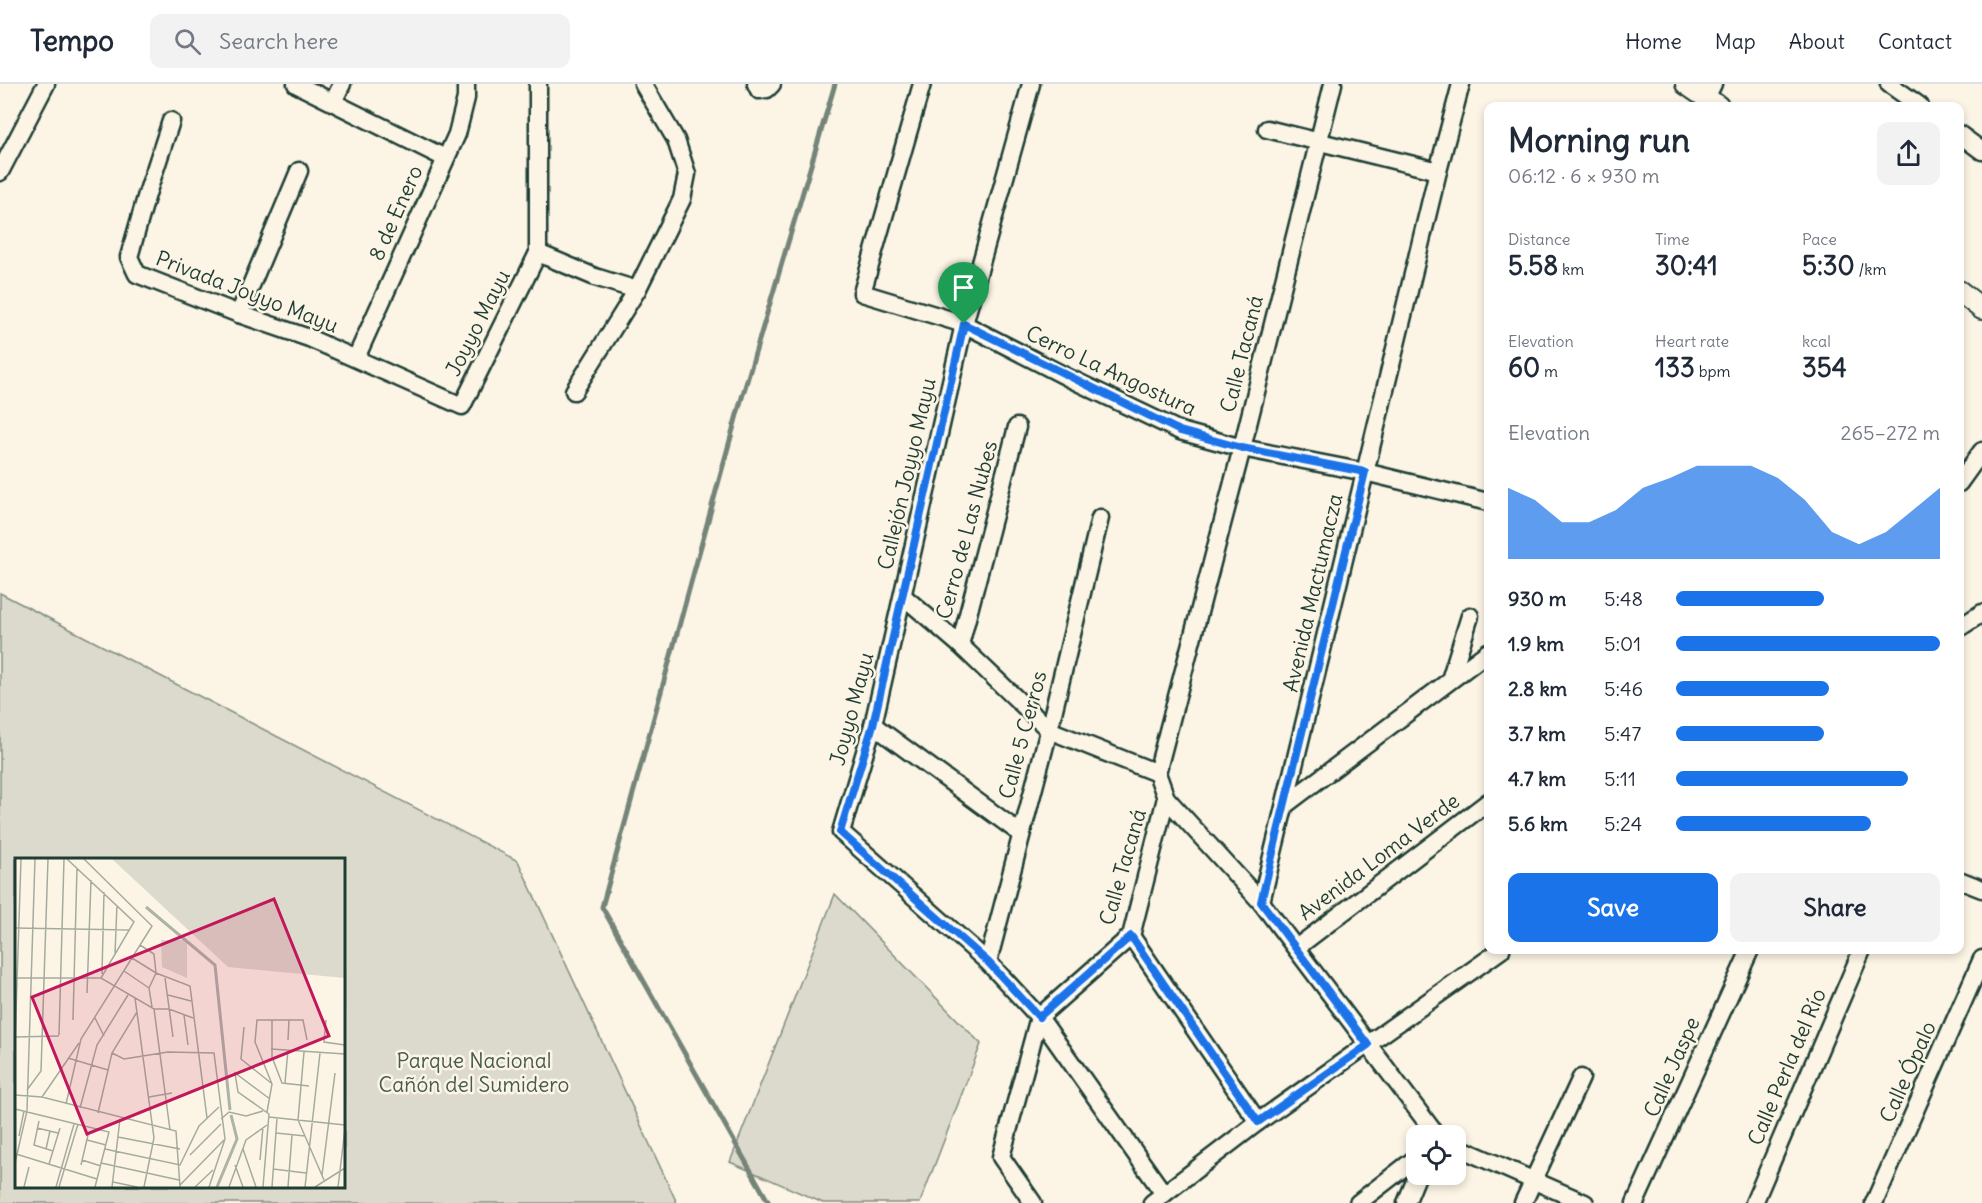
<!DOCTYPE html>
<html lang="en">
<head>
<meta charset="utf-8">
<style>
	:root { --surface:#fff; --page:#f2f2f3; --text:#1f2937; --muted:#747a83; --line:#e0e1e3; --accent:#1a73e8 }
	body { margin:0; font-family:Delius,sans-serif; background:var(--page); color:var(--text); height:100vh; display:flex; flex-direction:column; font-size:22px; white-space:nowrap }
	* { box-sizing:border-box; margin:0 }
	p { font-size:20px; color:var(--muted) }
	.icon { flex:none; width:33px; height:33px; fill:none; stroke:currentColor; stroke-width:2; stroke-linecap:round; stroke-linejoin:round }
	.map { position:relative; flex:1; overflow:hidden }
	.panel { position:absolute; left:1484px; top:18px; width:480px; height:852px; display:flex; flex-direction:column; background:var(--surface); border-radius:12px; box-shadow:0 3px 9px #0003 }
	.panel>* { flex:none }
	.tools { position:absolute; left:1406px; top:1041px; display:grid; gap:12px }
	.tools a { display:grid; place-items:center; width:60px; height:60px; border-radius:12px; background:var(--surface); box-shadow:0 3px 9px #0003; font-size:30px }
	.pin { position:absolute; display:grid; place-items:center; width:51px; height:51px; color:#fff; margin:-62px -26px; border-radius:50% 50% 50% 0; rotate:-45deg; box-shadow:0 0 6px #0007 }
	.pin .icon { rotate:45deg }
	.round { display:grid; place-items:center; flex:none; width:63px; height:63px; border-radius:12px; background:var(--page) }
	.headline { display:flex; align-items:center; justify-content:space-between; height:102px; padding:0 24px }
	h1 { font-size:33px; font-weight:700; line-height:45px }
	.stats { display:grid; grid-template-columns:repeat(3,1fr); gap:9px; height:102px; padding:6px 24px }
	.stats div { display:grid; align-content:center }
	.stats b { font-size:26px; font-weight:700 }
	.stats small { font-size:16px; font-weight:400 }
	.stats p { font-size:16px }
	.chart { height:168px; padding:12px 24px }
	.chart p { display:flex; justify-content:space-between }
	.chart svg { width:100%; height:108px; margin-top:6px; fill:var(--accent); opacity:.7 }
	.cta { display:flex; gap:12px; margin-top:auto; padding:12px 24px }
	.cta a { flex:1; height:69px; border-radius:12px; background:var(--accent); color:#fff; font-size:24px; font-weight:700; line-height:69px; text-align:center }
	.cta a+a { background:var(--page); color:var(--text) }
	ul { padding:0 24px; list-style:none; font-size:20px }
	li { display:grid; grid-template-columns:96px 72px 1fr; align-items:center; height:45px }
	li i { height:15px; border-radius:8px; background:var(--accent) }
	header { display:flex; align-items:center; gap:36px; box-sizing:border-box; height:84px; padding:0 30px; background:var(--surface); border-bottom:2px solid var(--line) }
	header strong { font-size:28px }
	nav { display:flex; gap:33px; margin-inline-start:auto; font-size:21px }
	.search { width:420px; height:54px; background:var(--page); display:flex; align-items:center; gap:15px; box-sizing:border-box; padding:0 21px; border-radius:12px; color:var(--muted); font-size:22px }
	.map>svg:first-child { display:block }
</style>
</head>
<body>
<header>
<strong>Tempo</strong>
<div class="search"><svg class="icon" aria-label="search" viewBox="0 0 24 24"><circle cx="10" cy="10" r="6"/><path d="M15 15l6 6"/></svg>Search here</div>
<nav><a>Home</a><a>Map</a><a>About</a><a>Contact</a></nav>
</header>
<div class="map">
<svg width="1982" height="1119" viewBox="0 0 1982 1119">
	<rect width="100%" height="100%" fill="#fcf5e5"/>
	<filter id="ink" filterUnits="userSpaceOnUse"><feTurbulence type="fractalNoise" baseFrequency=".0167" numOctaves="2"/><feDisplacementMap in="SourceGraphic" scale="12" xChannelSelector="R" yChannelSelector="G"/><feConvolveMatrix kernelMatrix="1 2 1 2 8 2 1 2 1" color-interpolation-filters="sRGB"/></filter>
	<g filter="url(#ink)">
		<g fill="#dcdacc" stroke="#7e8c80" stroke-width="1.5" fill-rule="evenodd">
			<path d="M0,509l518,268 159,342h-677zM16,776h328v326h-328z"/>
			<polygon points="835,810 981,960 920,1119 823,1119 730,1078"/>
		</g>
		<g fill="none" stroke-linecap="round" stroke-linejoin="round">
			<polyline stroke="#758479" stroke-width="5" points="769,1119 602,823 738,327 835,0"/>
			<defs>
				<g id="minor">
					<polyline points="296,0 445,74"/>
					<polyline points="756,0 759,6 767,5 772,0"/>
					<polyline points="922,0 862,209 964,240 1069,294 1180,347 1242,364 1365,388 1488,418"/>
					<polyline points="1031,0 964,240 873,641 841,748 988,878 1039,933 1164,1110"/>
					<polyline points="1889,0 1920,22"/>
					<polyline points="1706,14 1713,0"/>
					<polyline points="333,18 342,0"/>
					<polyline points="171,37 147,110 129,173 137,190 239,230 309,254 462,322 538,169 538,0"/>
					<polyline points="1267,45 1438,87"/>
					<polyline points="1959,50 1982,67"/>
					<polyline points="0,88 46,0"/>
					<polyline points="538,169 595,193 637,206"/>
					<polyline points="239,230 299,87"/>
					<polyline points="356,274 457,50 466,14 466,0"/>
					<polyline points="574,307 637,206 682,115 687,90 676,56 643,0"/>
					<polyline points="1959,399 1982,367"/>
					<polyline points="903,512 960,561 1049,646 1157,689 1166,714 1261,818 1437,1052"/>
					<polyline points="1959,544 1982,529"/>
					<polyline points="960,561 1017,343"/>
					<polyline points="1450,596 1470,532"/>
					<polyline points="873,641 1020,749"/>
					<polyline points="1157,689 1242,364 1333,0"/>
					<polyline points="1285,721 1488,568"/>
					<polyline points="1959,796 1982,805"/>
					<polyline points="1261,818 1438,87 1461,0"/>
					<polyline points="1131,852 1258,1038"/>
					<polyline points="1296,864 1488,718"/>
					<polyline points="988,878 1049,646 1100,434"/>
					<polyline points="1455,1062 1585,1119"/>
					<polyline points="1033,1119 1001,1073 1039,933 1131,852 1166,714"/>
					<polyline points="1152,1119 1258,1038 1501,866"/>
					<polyline points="1358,1119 1416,1074"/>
					<polyline points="1406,1119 1418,1090"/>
					<polyline points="1523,1119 1581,994"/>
					<polyline points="1635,1119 1750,866"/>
					<polyline points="1754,1119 1862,866"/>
					<polyline points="1874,1119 1982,875"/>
				</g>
				<g id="tertiary">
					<polyline points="1686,0 1718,22"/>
					<polyline points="1959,207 1982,225"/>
				</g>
			</defs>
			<use href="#minor" stroke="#1f3d34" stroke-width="21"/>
			<use href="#tertiary" stroke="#1f3d34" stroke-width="24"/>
			<use href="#minor" stroke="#fcf5e5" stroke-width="16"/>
			<use href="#tertiary" stroke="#fcf5e5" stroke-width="20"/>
		</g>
	</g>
	<g fill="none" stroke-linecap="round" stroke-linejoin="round" filter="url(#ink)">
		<defs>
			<polygon id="route" points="964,240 1180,347 1242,364 1365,388 1261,818 1368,961 1258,1038 1131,852 1039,933 988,878 840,748 873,641"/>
		</defs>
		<use href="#route" stroke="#fff" stroke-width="12"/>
		<use href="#route" stroke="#1a73e8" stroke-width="8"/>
	</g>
	<g text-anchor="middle" stroke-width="5" stroke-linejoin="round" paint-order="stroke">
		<g font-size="21" fill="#1f3d34" stroke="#fcf5e5">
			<text transform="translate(396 129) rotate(-66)" y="7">8 de Enero</text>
			<text transform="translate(247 208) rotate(21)" y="7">Privada Joyyo Mayu</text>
			<text transform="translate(478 239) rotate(-63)" y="7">Joyyo Mayu</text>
			<text transform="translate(1242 270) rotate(-76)" y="7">Calle Tacaná</text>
			<text transform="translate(1111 287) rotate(25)" y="7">Cerro La Angostura</text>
			<text transform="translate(907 390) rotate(-77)" y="7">Callejón Joyyo Mayu</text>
			<text transform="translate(967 446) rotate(-75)" y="7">Cerro de Las Nubes</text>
			<text transform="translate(1313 509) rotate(-77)" y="7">Avenida Mactumacza</text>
			<text transform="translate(852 625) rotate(-75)" y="7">Joyyo Mayu</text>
			<text transform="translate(1023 651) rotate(-75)" y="7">Calle 5 Cerros</text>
			<text transform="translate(1379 773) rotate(-37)" y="7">Avenida Loma Verde</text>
			<text transform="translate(1123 783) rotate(-74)" y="7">Calle Tacaná</text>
			<text transform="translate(1672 983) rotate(-66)" y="7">Calle Jaspe</text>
			<text transform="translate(1787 983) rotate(-67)" y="7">Calle Perla del Río</text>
			<text transform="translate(1908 988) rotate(-66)" y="7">Calle Ópalo</text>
		</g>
		<g font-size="21" fill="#455c52" stroke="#fcf5e5">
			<text x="474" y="984">Parque Nacional<tspan x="474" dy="24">Cañón del Sumidero</tspan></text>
		</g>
	</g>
	<g transform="translate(15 774)">
		<rect width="330" height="330" fill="#fcf5e5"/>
		<path d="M97,1h233v119l-117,-11zM146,82h26v38l-25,-11z" fill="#dcdacc"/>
		<path fill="none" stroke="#aeb3a7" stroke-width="3" d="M131,49l69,58 15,145M202,329l20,-48 -6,-24"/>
		<path fill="none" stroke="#a4ab9e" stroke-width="1.5" d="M52,1l67,63 -33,56M0,70l115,2M125,87l14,9 2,19 -7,15 3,19M100,95l2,-48M117,100l24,15 34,13 17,132M109,113l25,17M87,116l2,-82M0,120h86l53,31h15l24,9M150,120l8,59M72,135l4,-113M153,137l23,6M120,140l19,140 -10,49M139,151l16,121M169,157l4,30M80,160l9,18M58,162l4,-152M257,162v37l10,26 27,3M311,162l-2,22 21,3M229,169l-3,32 30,24M44,177l5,-176M1,179l43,-1M273,182l1,-20M0,186l6,-185M256,191l74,5M289,194l-6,68 26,60M97,195l12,6 44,-7 46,1 11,86 -16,48M53,200l40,12M270,225l3,-33M12,232l14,-19 7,-212M0,237l27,2 134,34 4,56M27,239l37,-54M134,239l23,-4M51,246l15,-65 71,-113 -68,-67M65,250l17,-63 31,-50M0,251l94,23 -14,55M252,254l5,-28 -17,-42 2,-22h46l4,20M83,255l14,-60 25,-41M254,259l76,8M206,261l8,-7 17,4 17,-5M24,263l-5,24 19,6M22,270l21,5M261,275l29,3M4,278l5,-25M103,279l62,12M72,282l19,5M31,291l4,-18M90,291l75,16 19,-39 20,-19M228,291l13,38M1,296l81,25M175,297l31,-31M67,302l19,6M245,302l3,-33M0,305l12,-52 8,-252M86,305l78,17M34,306l11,-36M66,307l7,-30M220,307l8,22M258,311l33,4M307,317l13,-102M98,324l24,5M165,327l44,-45M9,329l5,-20M41,329l18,-63M44,329l19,-63M97,329l8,-68M180,329l18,-17M214,329l17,-47 21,-15M248,329l6,-73 -31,-22 -3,-19 35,26M257,329l5,-69M273,329l4,-52M290,329l15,-134M300,329l30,-19M323,329l7,-58"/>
		<path fill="#c2185b" fill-opacity="0.15" stroke="#c2185b" stroke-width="3" d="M259,41l55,137 -242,98 -55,-137z"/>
		<rect width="330" height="330" fill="none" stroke="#1f3d34" stroke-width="3"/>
	</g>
</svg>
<div class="tools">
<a><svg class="icon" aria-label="locate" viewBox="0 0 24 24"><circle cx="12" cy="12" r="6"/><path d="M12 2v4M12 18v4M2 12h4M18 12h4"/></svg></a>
</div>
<div class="pin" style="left:964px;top:240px;background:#1e9e55"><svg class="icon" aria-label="arrive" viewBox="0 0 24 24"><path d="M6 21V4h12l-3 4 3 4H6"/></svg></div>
<section class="panel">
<div class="headline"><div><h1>Morning run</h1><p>06:12 · 6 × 930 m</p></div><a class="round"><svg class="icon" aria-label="share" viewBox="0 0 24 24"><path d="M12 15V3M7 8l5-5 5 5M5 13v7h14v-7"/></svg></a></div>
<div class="stats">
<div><p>Distance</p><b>5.58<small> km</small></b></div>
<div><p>Time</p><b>30:41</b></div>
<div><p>Pace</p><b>5:30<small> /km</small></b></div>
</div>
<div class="stats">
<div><p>Elevation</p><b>60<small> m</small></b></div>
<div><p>Heart rate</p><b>133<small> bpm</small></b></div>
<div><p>kcal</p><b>354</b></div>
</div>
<div class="chart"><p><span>Elevation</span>265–272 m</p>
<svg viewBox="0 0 160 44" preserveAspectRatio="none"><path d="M0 44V15L10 20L20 29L30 29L40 24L50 15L60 11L70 6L80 6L90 6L100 11L110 20L120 33L130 38L140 33L150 24L160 15V44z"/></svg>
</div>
<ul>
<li><b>930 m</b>5:48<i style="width:56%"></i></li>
<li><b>1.9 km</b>5:01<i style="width:100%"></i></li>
<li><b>2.8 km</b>5:46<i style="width:58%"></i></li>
<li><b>3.7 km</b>5:47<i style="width:56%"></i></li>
<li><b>4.7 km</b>5:11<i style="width:88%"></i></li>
<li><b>5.6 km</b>5:24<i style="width:74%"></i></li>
</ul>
<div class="cta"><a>Save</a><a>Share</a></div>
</section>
</div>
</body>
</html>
